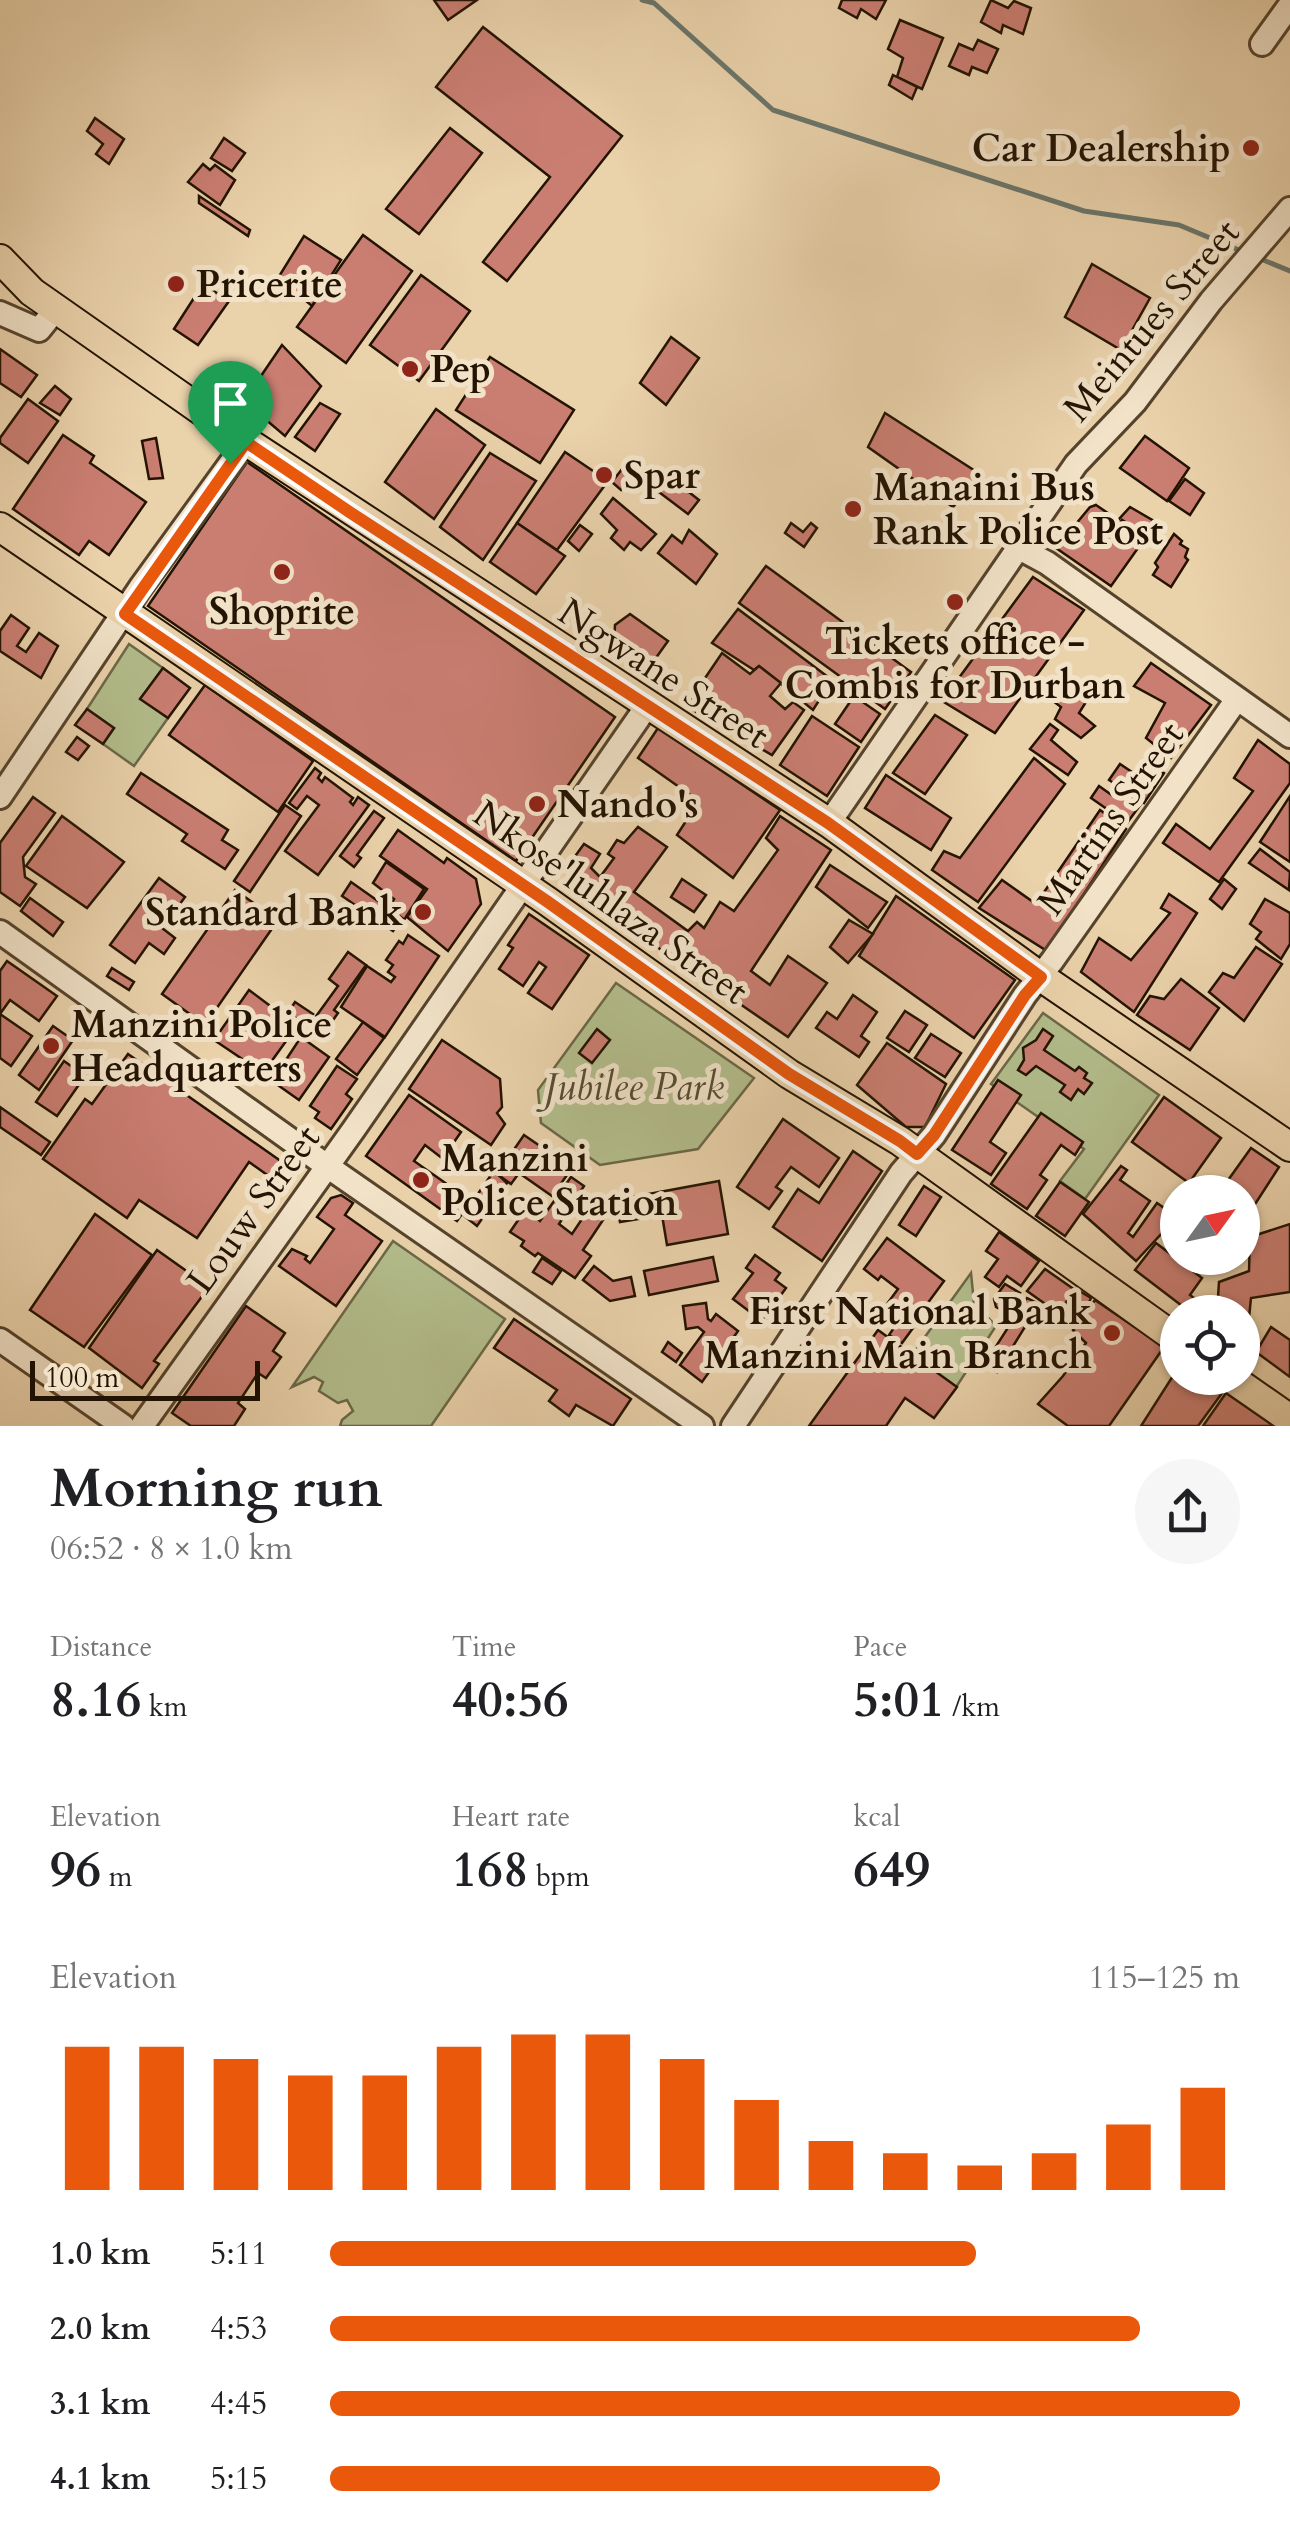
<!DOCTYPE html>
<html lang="en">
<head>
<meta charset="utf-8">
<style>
	:root { --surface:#fff; --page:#f6f6f6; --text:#202124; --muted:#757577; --accent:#ea580c }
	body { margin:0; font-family:Cardo,serif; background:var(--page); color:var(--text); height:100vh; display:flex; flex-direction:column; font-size:38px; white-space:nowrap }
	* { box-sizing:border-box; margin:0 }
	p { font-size:32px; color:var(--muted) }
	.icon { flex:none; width:55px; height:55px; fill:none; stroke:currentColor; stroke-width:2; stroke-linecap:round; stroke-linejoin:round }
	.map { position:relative; height:1426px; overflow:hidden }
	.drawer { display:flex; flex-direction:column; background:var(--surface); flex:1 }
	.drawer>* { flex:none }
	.needle { width:65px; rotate:57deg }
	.tools { position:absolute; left:1160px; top:1175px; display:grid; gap:20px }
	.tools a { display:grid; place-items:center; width:100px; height:100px; border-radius:50%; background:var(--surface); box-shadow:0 2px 8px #0004; font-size:50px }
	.scale { position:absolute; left:30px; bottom:25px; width:230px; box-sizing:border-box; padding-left:10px; border:5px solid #231302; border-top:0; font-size:28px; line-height:35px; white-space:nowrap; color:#231302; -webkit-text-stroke:8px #f1e2c8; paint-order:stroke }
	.pin { position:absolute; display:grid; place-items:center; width:85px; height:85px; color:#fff; margin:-102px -42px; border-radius:50% 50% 50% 0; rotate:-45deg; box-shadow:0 0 10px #0007 }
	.pin .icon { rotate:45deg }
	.round { display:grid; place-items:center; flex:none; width:105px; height:105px; border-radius:52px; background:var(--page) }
	.overview { display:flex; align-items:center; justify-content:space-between; height:170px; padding:0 50px }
	h1 { font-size:55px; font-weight:700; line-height:75px }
	.stats { display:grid; grid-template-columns:repeat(3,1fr); gap:15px; height:170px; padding:10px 50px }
	.stats div { display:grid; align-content:center }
	.stats b { font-size:50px; font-weight:700 }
	.stats small { font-size:28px; font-weight:400 }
	.stats p { font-size:28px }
	.chart { height:280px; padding:20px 50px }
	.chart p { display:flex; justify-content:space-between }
	.chart svg { width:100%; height:180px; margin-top:10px; stroke:var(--accent); stroke-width:6 }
	ul { padding:0 50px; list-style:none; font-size:32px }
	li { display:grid; grid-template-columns:160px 120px 1fr; align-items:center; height:75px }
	li i { height:25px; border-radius:12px; background:var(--accent) }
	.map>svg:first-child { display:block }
</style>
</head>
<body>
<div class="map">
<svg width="1290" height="1426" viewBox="0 0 1290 1426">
	<rect width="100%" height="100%" fill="#ead2ab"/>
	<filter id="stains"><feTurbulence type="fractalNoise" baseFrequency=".002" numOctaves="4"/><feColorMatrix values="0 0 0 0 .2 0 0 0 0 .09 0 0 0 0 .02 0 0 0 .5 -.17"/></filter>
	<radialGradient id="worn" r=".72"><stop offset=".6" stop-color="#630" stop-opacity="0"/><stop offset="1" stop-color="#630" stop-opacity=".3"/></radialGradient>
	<g fill="#b3bd8c" stroke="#6b6847" stroke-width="2.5">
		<polygon points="129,644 163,668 141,698 168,718 134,766 103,744 114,728 87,709"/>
		<polygon points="616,983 754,1078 698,1149 600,1165 541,1123 538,1090"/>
		<polygon points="1043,1013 1159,1095 1085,1199 1060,1181 1084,1149 991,1084"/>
		<polygon points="393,1241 505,1319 431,1426 340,1426 342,1420 353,1411 347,1400 338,1403 319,1391 323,1382 314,1377 292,1387"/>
		<polygon points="971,1273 974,1303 996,1326 953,1392 909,1359"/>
	</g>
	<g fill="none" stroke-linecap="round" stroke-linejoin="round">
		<g stroke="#6a756a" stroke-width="5">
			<polyline points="642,0 654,3 773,110 1084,211 1179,225 1246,253"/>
			<polyline points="1256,257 1290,271"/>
		</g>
	</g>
	<g fill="#ca7e72" stroke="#231302" stroke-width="2.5">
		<polygon points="434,0 477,0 448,20"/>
		<polygon points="842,0 886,0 876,19 861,9 857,18 839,8"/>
		<polygon points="991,0 1008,8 1014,1 1031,8 1023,34 1003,25 1001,33 981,22"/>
		<polygon points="900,20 943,38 922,89 897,77 903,58 888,49"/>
		<polygon points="483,27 622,136 507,281 483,262 550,177 436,87"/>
		<polygon points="978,40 998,49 987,73 972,67 969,75 949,66 959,44 973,50"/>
		<polygon points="893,75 917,87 912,99 889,85"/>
		<polygon points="95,118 124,139 109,164 96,154 103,144 87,131"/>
		<polygon points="450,128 482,153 419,234 386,209"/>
		<polygon points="224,138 245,153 232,171 211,158"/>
		<polygon points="203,164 210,170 215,165 235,180 220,205 188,182"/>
		<polygon points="199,196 250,230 248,236 199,203"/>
		<polygon points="363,235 412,271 346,363 297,327"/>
		<polygon points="304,236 341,260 312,306 278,278"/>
		<polygon points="1092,264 1150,298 1121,350 1065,317"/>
		<polygon points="421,275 470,311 419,381 370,345"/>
		<polygon points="203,284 229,301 198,345 174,329"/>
		<polygon points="671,337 699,358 666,405 640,383"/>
		<polygon points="282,345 321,386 285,436 244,401"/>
		<polygon points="0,349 37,375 21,397 0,383"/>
		<polygon points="490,357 574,410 540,463 456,410"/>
		<polygon points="55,386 71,399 60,415 40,403"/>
		<polygon points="28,399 58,421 28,463 0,443 0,438"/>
		<polygon points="320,403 340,414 315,451 295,437"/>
		<polygon points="436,409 485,445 434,519 385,482"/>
		<polygon points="885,413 980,474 953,507 868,447"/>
		<polygon points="63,435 94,456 90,463 146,502 109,555 89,541 79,555 13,509"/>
		<polygon points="1145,436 1189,468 1167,501 1120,468"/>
		<polygon points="156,438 163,478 149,479 142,441"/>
		<polygon points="565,452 608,481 557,550 517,523"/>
		<polygon points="490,453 536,481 483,560 440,527"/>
		<polygon points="629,460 638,467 621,490 612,482"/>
		<polygon points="247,462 615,717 516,861 148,606"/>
		<polygon points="663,472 699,500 688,514 651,486"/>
		<polygon points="1185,479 1204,493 1190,515 1169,501"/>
		<polygon points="613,498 656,534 641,550 630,542 624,550 611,538 617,530 601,514"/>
		<polygon points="1096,505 1118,520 1130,507 1154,521 1147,535 1122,520 1120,523 1143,541 1111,586 1056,548 1090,507"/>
		<polygon points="517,523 565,556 536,594 490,562"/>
		<polygon points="791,523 803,532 811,523 817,528 804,547 785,533"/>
		<polygon points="580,525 592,534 579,551 568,541"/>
		<polygon points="689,530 717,554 696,584 658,553 672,535 682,543"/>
		<polygon points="1174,534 1182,541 1180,544 1188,549 1185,557 1188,560 1171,587 1153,575 1158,567 1155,563"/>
		<polygon points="766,566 911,672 885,709 739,603"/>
		<polygon points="1033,577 1084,610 995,733 942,701"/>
		<polygon points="738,609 832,680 813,710 759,666 754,670 712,643"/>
		<polygon points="630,614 668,641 648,669 614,645 615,625"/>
		<polygon points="11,615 29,628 17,646 26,652 39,633 58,646 41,678 0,651 0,631"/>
		<polygon points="722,653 750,674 759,666 781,683 770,696 785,709 793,702 804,710 772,755 686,706"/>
		<polygon points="1151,663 1211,705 1171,758 1146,738 1165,703 1134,686"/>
		<polygon points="163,668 190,688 168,718 140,699"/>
		<polygon points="1068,679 1091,694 1079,713 1095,726 1081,738 1055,719 1061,707 1053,701"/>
		<polygon points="205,685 313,761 278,812 169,735"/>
		<polygon points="854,696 880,714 861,742 835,724"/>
		<polygon points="87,709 114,728 103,744 75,725"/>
		<polygon points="935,715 967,735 925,794 893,773"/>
		<polygon points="812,716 859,747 827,796 780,765"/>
		<polygon points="1050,724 1058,730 1051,740 1077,762 1068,775 1030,749"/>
		<polygon points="658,728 780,810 733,878 677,835 699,801 638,758"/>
		<polygon points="77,737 89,746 78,760 66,752"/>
		<polygon points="1258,740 1290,764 1290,783 1219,882 1163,843 1176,824 1210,849 1253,791 1234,778"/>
		<polygon points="1034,758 1065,784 978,902 932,870 944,851 960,858"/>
		<polygon points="1144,760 1164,773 1144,803 1109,780 1120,764 1135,774"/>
		<polygon points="315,768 321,773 318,778 322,782 325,777 353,798 350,802 353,805 358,797 369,805 318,875 285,851 319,805 307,796 297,809 289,803"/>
		<polygon points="141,773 228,830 222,840 238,850 225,869 182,841 187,834 127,794"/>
		<polygon points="886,775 951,818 931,850 865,808"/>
		<polygon points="1099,786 1113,796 1118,788 1141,804 1127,823 1091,798"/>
		<polygon points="1290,796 1290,862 1260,842"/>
		<polygon points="33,797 55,813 23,857 25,877 36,884 20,906 0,892 0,843"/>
		<polygon points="285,805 301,816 250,892 234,881"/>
		<polygon points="1100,810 1126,829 1047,951 979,908 1002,880 1036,904"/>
		<polygon points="374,811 384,818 357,855 361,858 354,867 340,856"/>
		<polygon points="62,816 124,862 87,908 26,866"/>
		<polygon points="780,816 831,850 751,971 770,985 788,956 827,983 788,1037 567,885 572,874 565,870 584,844 600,854 591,868 600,877 614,858 608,854 617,840 624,843 638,827 667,847 634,892 688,931 697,922 704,928 720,902 734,911 778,850 766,838"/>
		<polygon points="398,830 444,863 447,858 476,879 481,904 448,951 407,917 427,889 380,856"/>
		<polygon points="1260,849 1290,872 1289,890 1249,863"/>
		<polygon points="386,862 424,889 404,920 389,908 394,899 373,883"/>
		<polygon points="830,865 887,902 868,928 816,887"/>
		<polygon points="159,878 185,897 162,928 175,938 164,954 149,943 135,963 110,945"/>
		<polygon points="682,879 706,895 694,912 671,897"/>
		<polygon points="1224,879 1236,889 1222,909 1210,899"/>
		<polygon points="351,882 402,918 393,931 342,896"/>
		<polygon points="235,890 278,920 205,1025 162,994"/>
		<polygon points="1169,894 1197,913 1134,1012 1081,972 1099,938 1131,960 1170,913 1161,908"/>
		<polygon points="896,896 1015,980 974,1038 859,956"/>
		<polygon points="30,898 63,922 53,936 21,911"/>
		<polygon points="1265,899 1290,913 1290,944 1281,959 1256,939 1261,932 1250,924"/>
		<polygon points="529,914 589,955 552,1009 528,993 546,967 539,962 523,986 499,969 513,948 508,945"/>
		<polygon points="849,920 873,934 848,963 830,947"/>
		<polygon points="408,935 439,956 385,1037 341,1007 367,966 391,982 395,977 388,972 393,965 386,960 399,941 403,944"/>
		<polygon points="1256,947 1282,964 1244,1021 1209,992 1223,973 1234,978"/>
		<polygon points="348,952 366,965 334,1010 338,1013 322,1036 309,1026 338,986 329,979"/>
		<polygon points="7,961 57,996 39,1021 10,1000 0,1014 32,1036 11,1066 0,1058 0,971"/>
		<polygon points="112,968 134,982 129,990 107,976"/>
		<polygon points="1181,979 1219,1008 1190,1050 1137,1015 1150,996 1164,999"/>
		<polygon points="249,990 297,1026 263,1073 214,1040"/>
		<polygon points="853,995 877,1012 861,1036 869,1042 859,1057 816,1028 827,1012 837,1019"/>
		<polygon points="295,1002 313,1014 306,1025 288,1013"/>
		<polygon points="905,1011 927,1025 909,1052 887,1038"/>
		<polygon points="363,1022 384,1038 357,1075 336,1059"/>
		<polygon points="53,1026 73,1040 39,1090 19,1075"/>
		<polygon points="597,1029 610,1040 592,1063 579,1053"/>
		<polygon points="1043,1029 1053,1036 1044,1050 1075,1071 1079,1067 1087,1073 1084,1078 1092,1083 1084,1094 1078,1089 1071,1100 1060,1092 1065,1085 1036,1066 1026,1075 1018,1070 1024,1060 1023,1048 1036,1040"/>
		<polygon points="931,1034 961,1053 945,1077 915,1058"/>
		<polygon points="301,1037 329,1057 299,1100 272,1081"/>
		<polygon points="442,1040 500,1079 502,1107 497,1113 505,1124 491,1145 409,1089"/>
		<polygon points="887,1043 946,1084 925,1127 906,1127 857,1085"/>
		<polygon points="128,1054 295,1171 284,1187 249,1162 197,1238 139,1200 127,1218 43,1159 85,1099 92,1104"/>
		<polygon points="64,1061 85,1076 57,1116 36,1102"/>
		<polygon points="337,1066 357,1079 346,1094 352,1099 331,1129 315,1118 319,1112 310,1106"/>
		<polygon points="998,1080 1021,1095 990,1142 1006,1153 991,1175 952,1150"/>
		<polygon points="409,1095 461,1132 452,1145 456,1148 447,1162 425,1145 414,1161 471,1201 457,1221 366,1156"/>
		<polygon points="1164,1097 1221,1138 1189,1183 1132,1142"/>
		<polygon points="0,1107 50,1142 41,1155 0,1127"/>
		<polygon points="1041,1113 1083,1142 1075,1155 1061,1145 1040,1175 1047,1180 1027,1209 991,1184"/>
		<polygon points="783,1119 839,1158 819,1187 791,1167 776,1187 782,1191 769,1209 737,1187"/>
		<polygon points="524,1135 572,1168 552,1196 519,1173 511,1184 497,1174"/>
		<polygon points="1251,1148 1279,1167 1250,1212 1242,1206 1242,1192 1221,1190"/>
		<polygon points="853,1151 882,1171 822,1261 773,1227 798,1189 819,1203"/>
		<polygon points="1121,1166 1127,1170 1120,1180 1150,1201 1128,1233 1133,1237 1157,1203 1177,1217 1136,1261 1083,1214"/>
		<polygon points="494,1171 507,1183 477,1226 463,1215"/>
		<polygon points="571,1177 584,1186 559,1224 572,1234 590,1207 605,1217 583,1250 591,1256 575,1278 538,1253 535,1256 521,1246 524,1241 510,1232 525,1210 540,1221"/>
		<polygon points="719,1181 728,1234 667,1245 662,1215 620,1222 616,1200"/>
		<polygon points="1060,1182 1089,1202 1065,1236 1036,1216"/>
		<polygon points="924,1186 941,1197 916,1236 899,1225"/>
		<polygon points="341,1195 353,1203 345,1215 382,1241 336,1306 279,1266 292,1249 307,1256 305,1259 310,1263 334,1229 317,1217 331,1198"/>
		<polygon points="95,1214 152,1255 84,1347 30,1310"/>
		<polygon points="1290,1224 1290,1292 1251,1298 1247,1337 1242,1335 1242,1312 1217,1312 1219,1282 1249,1271 1250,1237"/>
		<polygon points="999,1232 1039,1261 1021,1286 1007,1276 999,1287 985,1277 998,1259 986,1251"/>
		<polygon points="887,1238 944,1281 913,1323 887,1304 898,1289 881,1276 878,1280 864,1269"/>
		<polygon points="1156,1243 1202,1278 1190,1295 1198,1301 1190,1312 1135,1270"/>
		<polygon points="157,1250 209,1287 154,1361 159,1364 142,1388 89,1348"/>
		<polygon points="755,1255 780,1273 775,1280 786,1288 762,1321 733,1299 753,1273 746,1268"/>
		<polygon points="713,1257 718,1281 649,1295 644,1271"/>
		<polygon points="542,1258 561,1271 552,1284 533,1272"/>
		<polygon points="594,1266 613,1281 631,1277 635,1296 610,1301 583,1280"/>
		<polygon points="1045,1269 1075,1290 1058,1313 1027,1291"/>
		<polygon points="1005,1284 1020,1293 1007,1313 996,1307 994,1299"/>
		<polygon points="1076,1289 1091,1298 1080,1321 1059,1319"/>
		<polygon points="1027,1298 1037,1303 1036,1309 997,1372 984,1365"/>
		<polygon points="1095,1300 1164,1347 1109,1426 1068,1426 1038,1404 1063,1376 1086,1343 1073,1330"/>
		<polygon points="706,1303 708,1319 711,1321 716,1314 738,1331 702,1382 680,1365 704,1332 698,1327 686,1329 683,1306"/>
		<polygon points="246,1306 285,1333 273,1351 281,1357 266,1378 258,1373 238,1403 245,1409 234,1426 191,1426 172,1413"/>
		<polygon points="514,1319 631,1399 613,1426 576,1405 569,1416 549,1401 557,1390 494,1348"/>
		<polygon points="900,1319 913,1328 902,1343 889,1335"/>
		<polygon points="1271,1327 1290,1340 1290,1377 1256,1352"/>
		<polygon points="878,1330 957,1387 934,1418 905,1398 886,1426 809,1426"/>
		<polygon points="668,1342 682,1353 676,1362 662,1352"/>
		<polygon points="1178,1368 1178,1378 1209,1378 1225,1389 1198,1426 1141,1426"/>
		<polygon points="1226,1393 1274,1426 1203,1426"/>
	</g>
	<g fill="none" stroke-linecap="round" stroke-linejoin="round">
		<defs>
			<g id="minor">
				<polyline points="1262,44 1290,5"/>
				<polyline points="0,313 39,330 56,309"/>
				<polyline points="1019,548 1047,563 1290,736"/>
				<polyline points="0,797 140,588 246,442"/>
				<polyline points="829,823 1076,464 1135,402 1211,301 1290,209"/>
				<polyline points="0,932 327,1166 702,1426"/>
				<polyline points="0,1340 123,1426"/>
				<polyline points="142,1426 354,1129 647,706"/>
				<polyline points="733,1426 901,1173 934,1135 1025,995 1052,961 1237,699"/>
			</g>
			<g id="major">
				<polyline points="0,259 32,292 232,432 829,823 1041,977 1290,1147"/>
				<polyline points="0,527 547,901 789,1074 900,1141 1178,1340"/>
				<polyline points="1231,1378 1290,1419"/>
			</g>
		</defs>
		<use href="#minor" stroke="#55432c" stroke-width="28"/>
		<use href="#major" stroke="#231302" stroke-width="32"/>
		<use href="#minor" stroke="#f1e2c8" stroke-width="22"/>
		<use href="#major" stroke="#ead2ab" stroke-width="28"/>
	</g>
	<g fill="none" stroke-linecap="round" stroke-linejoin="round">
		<defs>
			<polygon id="route" points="246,442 351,513 828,823 1041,977 1025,995 934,1135 917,1154 900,1141 789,1074 548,902 125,614"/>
		</defs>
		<use href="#route" stroke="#fff" stroke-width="20"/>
		<use href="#route" stroke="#ea580c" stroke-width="12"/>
	</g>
	<g fill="#8f2418" stroke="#f1e2c8" stroke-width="4">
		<circle cx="1251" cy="148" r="10"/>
		<circle cx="176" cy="284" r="10"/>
		<circle cx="410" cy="369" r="10"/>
		<circle cx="604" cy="475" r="10"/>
		<circle cx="853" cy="509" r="10"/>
		<circle cx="282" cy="572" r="10"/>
		<circle cx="955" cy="602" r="10"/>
		<circle cx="537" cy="804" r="10"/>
		<circle cx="423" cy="912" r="10"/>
		<circle cx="51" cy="1046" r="10"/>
		<circle cx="421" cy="1180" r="10"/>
		<circle cx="1112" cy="1333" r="10"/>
	</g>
	<g text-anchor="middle" stroke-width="10" stroke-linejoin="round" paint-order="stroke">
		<g font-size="38" font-weight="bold" fill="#231302" stroke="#f1e2c8" text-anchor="start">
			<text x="1231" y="161" text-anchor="end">Car Dealership</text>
			<text x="196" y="297">Pricerite</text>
			<text x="430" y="382">Pep</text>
			<text x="624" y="488">Spar</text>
			<text x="873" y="500">Manaini Bus<tspan x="873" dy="44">Rank Police Post</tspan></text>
			<text x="282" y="624" text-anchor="middle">Shoprite</text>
			<text x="955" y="654" text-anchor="middle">Tickets office -<tspan x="955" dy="44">Combis for Durban</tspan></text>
			<text x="557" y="817">Nando's</text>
			<text x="403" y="925" text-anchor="end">Standard Bank</text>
			<text x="71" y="1037">Manzini Police<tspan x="71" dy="44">Headquarters</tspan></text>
			<text x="441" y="1171">Manzini<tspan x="441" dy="44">Police Station</tspan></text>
			<text x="1092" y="1324" text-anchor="end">First National Bank<tspan x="1092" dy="44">Manzini Main Branch</tspan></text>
		</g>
		<g font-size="38" fill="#231302" stroke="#f1e2c8">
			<text transform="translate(1151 320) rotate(-50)" y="13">Meintues Street</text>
			<text transform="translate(664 673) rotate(33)" y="13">Ngwane Street</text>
			<text transform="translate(1110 818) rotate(-55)" y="13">Martins Street</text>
			<text transform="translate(611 902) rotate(35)" y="13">Nkose'luhlaza Street</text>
			<text transform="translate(253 1209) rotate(-54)" y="13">Louw Street</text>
		</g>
		<g font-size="38" font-style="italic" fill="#554e32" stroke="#f1e2c8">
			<text x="634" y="1099">Jubilee Park</text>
		</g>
	</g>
	<rect width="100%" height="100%" filter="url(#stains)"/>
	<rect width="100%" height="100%" fill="url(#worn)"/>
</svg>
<div class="tools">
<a><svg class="needle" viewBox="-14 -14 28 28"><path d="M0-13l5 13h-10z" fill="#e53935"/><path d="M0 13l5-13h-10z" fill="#757577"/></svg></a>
<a><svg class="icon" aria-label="locate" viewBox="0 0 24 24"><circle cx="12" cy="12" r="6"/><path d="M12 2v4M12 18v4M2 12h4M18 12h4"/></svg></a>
</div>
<div class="scale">100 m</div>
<div class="pin" style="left:230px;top:463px;background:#1e9e55"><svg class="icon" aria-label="arrive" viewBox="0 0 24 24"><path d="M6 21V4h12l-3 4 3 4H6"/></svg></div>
</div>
<section class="drawer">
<div class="overview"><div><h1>Morning run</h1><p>06:52 · 8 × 1.0 km</p></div><a class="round"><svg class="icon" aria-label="share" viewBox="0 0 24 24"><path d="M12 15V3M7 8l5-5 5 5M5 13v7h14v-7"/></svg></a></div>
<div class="stats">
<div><p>Distance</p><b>8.16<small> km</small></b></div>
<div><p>Time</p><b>40:56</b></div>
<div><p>Pace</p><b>5:01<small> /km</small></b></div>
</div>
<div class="stats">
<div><p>Elevation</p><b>96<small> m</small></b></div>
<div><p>Heart rate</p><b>168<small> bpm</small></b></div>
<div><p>kcal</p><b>649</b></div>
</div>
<div class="chart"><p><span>Elevation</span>115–125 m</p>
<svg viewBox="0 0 160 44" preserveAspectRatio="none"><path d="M5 44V9M15 44V9M25 44V12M35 44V16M45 44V16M55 44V9M65 44V6M75 44V6M85 44V12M95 44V22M105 44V32M115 44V35M125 44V38M135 44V35M145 44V28M155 44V19"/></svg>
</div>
<ul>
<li><b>1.0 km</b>5:11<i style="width:71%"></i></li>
<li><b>2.0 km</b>4:53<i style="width:89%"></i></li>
<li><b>3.1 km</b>4:45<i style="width:100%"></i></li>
<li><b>4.1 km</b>5:15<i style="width:67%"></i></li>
</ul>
</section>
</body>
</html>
